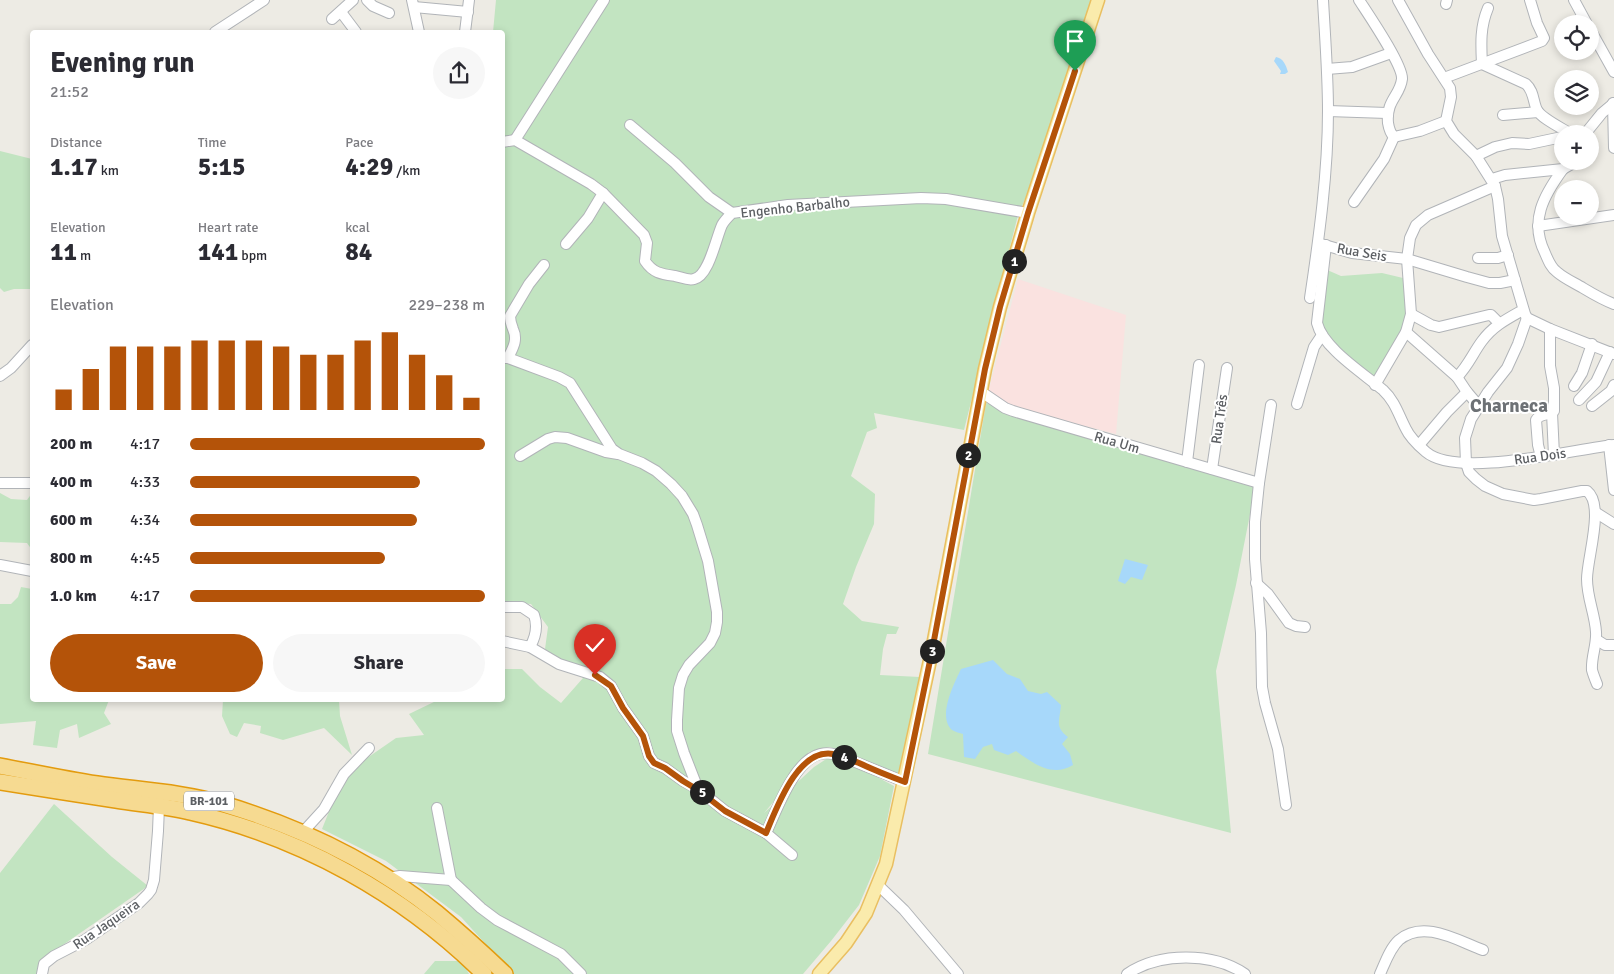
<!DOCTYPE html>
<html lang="en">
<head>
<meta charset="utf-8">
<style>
	:root { --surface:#fff; --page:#f7f7f7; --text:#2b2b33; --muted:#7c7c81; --accent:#b45309 }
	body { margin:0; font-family:Signika,sans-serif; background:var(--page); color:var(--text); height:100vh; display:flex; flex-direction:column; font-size:19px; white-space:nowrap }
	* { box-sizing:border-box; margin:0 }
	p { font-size:16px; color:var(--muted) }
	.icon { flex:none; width:28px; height:28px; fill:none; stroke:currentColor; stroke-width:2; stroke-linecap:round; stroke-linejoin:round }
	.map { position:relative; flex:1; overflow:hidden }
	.details { position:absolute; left:30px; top:30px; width:475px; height:672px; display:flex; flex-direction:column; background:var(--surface); border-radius:5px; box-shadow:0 2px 8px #0003 }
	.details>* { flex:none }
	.fabs { position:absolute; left:1554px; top:15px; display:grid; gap:10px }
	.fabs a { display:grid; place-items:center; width:45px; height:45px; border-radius:50%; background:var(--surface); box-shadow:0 2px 8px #0003; font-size:25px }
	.pin { position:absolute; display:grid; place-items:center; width:42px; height:42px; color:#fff; margin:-51px -21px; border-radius:50% 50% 50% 0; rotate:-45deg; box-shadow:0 0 5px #0007 }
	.pin .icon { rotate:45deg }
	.km { position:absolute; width:25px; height:25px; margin:-12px; border-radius:50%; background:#222; color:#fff; font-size:14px; line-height:25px; text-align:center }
	.round { display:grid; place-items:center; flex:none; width:52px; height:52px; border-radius:26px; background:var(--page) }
	.summary { display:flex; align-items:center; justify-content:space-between; height:85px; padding:0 20px }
	h1 { font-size:28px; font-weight:700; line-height:38px }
	.stats { display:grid; grid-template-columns:repeat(3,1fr); gap:8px; height:85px; padding:5px 20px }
	.stats div { display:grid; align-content:center }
	.stats b { font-size:25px; font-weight:700 }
	.stats small { font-size:14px; font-weight:400 }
	.stats p { font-size:14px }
	.chart { height:140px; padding:10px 20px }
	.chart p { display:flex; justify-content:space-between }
	.chart svg { width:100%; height:90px; margin-top:5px; stroke:var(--accent); stroke-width:6 }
	.action { display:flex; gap:10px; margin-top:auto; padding:10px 20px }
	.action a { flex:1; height:58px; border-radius:30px; background:var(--accent); color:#fff; font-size:20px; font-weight:700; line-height:58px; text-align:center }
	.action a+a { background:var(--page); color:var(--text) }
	ul { padding:0 20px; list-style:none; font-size:16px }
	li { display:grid; grid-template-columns:80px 60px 1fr; align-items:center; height:38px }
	li i { height:12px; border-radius:6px; background:var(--accent) }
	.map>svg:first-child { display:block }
</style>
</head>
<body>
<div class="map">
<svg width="1614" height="974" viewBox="0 0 1614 974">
	<rect width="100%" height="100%" fill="#edebe4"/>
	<polygon fill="#fae2e0" points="1018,279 1126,315 1116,434 1010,407 988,393"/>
	<g fill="#c2e4c1">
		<polygon points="496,0 1092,0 1036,171 1017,219 964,430 874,413 877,428 867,432 851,476 875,494 874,524 856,567 843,604 862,621 899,627 896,634 887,634 883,649 880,675 920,677 899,775 830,747 809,752 793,779 764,813 814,767 834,754 894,786 880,856 859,905 831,941 803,974 513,974 461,917 386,861 322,829 344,774 396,738 424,735 409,714 438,700 502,700 502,669 522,669 540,687 561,703 583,678 545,649 548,627 531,604 503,602 502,32 493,32"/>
		<polygon points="0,151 32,159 32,289 14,289 4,292 0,288"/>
		<polygon points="1325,269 1341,276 1382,273 1403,278 1410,312 1375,382 1330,339 1318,323"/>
		<polygon points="986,403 1256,484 1236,585 1216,671 1231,833 928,754"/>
		<polygon points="0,493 11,499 27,500 32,493 32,550 27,543 0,542"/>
		<polygon points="21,587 32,589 32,700 109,700 104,713 111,724 79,738 77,724 60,730 57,748 33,745 36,721 0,724 0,604 11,604 18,597"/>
		<polygon points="223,700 339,700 340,716 352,755 324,728 283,740 260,733 261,726 244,723 237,737 230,734 222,716"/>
		<polygon points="54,804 112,857 148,886 60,947 39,974 0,974 0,873"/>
		<polygon points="435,961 462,961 469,974 424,974"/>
	</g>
	<g fill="#a7d8fa">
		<path d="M1276,57c7,1 10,8 12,15l-3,2h-5l1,-3 -7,-10z"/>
		<polygon points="1125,559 1148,565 1142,580 1131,577 1125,584 1118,581"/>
		<path d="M993,660l14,14 13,5 8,12 13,3 6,-2 14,13c-1,15 -7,22 7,32l-6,7 8,10 3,11c-21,13 -40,-2 -57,-14l-8,4 -14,-5 -2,-6 -9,3 -8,12 -11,-2 -1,-23c-3,-1 -8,-2 -11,-4 -15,-13 2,-46 9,-61z"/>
	</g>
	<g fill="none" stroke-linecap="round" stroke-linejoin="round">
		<g stroke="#a7d8fa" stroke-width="2">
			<polyline points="0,774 17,777"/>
			<polyline points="197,806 209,809"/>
			<polyline points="252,822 271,829"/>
			<polyline points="280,832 302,841"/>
			<polyline points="342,860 379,882"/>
		</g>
		<defs>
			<g id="minor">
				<polyline points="367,0 373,6 389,13"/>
				<polyline points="412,0 419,32"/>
				<path d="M1359,0c9,14 44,65 43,79 -2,17 -16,21 -14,44 1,6 2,10 6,14l26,-6 26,-10"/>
				<polyline points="1398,0 1428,54 1450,88 1451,97 1446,121 1454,134 1476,156 1495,186 1498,199 1502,236 1525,314 1527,318 1550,329 1614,354"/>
				<polyline points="1574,0 1587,24"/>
				<polyline points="1446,4 1447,0"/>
				<polyline points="414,7 468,12"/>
				<path d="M1488,8c-8,19 -7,36 -6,56l44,20c8,7 7,18 11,26 5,9 25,18 34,24"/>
				<polyline points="341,12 356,32"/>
				<polyline points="332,19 353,0"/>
				<polyline points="1590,29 1614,72"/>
				<polyline points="215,32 264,0"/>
				<polyline points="465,32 469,0"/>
				<polyline points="1327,69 1352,67 1391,53"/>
				<polyline points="1444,78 1542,41 1544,38 1537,23 1530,0"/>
				<polyline points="1613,103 1614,148"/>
				<polyline points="1328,111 1387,113"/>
				<polyline points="1503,115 1538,112"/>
				<polyline points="630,125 675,163 709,197 732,213"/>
				<polyline points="1585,134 1602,113 1614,103"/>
				<polyline points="515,140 604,0"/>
				<path d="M502,142l13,-2 76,44 12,9 41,42 3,8 -2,18c8,12 16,13 30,15 6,1 13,5 19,3 15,-3 22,-41 28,-54 2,-4 6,-8 10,-12l56,-8 133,-7 25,1 82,14"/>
				<polyline points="1476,156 1495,147 1512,143 1529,144 1562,137"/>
				<path d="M1563,169c-19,26 -34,52 -18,84 3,7 6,15 12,19 8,7 18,11 26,16 10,6 20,12 31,16"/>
				<polyline points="1492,179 1505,175 1563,169 1577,161"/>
				<polyline points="1354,202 1384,159 1394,137"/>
				<polyline points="1538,226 1614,215"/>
				<polyline points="566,244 588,218 603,193"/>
				<polyline points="1321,244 1352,253 1407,259 1467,277 1489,283 1500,283 1515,280"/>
				<path d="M1326,245l-9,78c6,25 46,50 66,67 12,11 16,26 23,39 4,9 13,17 20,23 32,27 148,-3 188,-7"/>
				<polyline points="1478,258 1498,258 1508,255"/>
				<path d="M1310,298c9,-60 18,-126 18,-187 0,-37 -3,-74 -5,-111"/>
				<polyline points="1411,314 1431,325 1439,327 1489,315 1491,315 1499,323"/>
				<path d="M1527,318l-9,26 -11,24 -19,24 -17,27 -6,19 1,25 3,9 7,7 9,7 18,8 31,6 7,-1 41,-8h5c18,14 0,67 0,88 0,19 8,35 9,53 1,13 -5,25 -4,38 1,4 3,9 5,14"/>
				<polyline points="1406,332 1457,377 1467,392 1479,406"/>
				<polyline points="502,358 508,358 559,377 570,383 612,449 619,454 642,463 656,471 671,484 682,496 693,514 697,525 708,561 717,612 717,622 715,633 710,643 689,665 683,675 679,688 677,720 677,731 684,753 698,789"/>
				<path d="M508,358c5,-10 10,-18 5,-29 -2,-5 -3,-8 -3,-13l19,-32 15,-19"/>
				<polyline points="0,376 11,368 32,345"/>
				<path d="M1457,377c11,-11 16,-24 25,-36 11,-15 25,-22 41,-31"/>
				<polyline points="1375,385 1406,332 1411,314 1407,259 1410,238 1416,225 1428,215 1495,186"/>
				<polyline points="1574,386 1582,373 1592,344"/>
				<polyline points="980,391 1005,408 1013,411 1259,483"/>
				<polyline points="1579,400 1596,382 1610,352"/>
				<polyline points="1297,404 1314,347 1322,335"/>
				<polyline points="1271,405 1259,483 1255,522 1255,559 1261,633 1262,687 1265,703 1278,749 1286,805"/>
				<polyline points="1592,406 1611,391 1614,385"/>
				<polyline points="1552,413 1554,455"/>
				<polyline points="1419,445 1447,412 1467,392"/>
				<polyline points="1609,445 1614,490"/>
				<polyline points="520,456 548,439 555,437 567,438 606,452 618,454"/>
				<path d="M1541,457l-3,-12 -2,-25c4,-7 13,-4 18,-9v-23l-4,-22v-37"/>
				<polyline points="1187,462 1199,365"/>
				<polyline points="1212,469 1227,368"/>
				<polyline points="0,483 32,483"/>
				<polyline points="1595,512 1614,524"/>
				<polyline points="0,565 32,571"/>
				<polyline points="1256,583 1268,594 1289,623 1296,626 1305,627"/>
				<path d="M502,607h20l12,8c4,11 1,23 -4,32"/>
				<polyline points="1597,640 1605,645 1614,645"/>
				<path d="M502,641l28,6 29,17 41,13 11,9 12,22 20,28 6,20 5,7 11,5 18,13 15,8 27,22 41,22c10,-21 28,-73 54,-79 8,-2 16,0 23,3l62,25"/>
				<polyline points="437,808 451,880"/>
				<polyline points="303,832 324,809 344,774 369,748"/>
				<polyline points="766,833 792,855"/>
				<polyline points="387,878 400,876 451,880 481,908 497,920 561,954 581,974"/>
				<polyline points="878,885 904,910 958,974"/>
				<polyline points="42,974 44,964 54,956 85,940 139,903 148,894 151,890 154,880 158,831 159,806"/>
				<path d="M1127,974c32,-22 86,-22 118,0"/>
				<path d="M1380,974c5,-11 10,-26 19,-34 25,-21 59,1 84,10"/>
			</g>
			<polyline id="major" points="819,974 846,943 866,913 886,864 932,651 985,369 1000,307 1028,213 1098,0"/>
			<g id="highway">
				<path d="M0,766c32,6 64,13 97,18 42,6 85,8 126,20 77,23 152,59 214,109 24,20 46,40 68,61"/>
				<path d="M0,782c39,6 77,12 116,18 25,4 50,6 74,12 111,25 214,83 294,162"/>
			</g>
		</defs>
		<use href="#minor" stroke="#b1b4b8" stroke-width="12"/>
		<use href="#major" stroke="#e9bf61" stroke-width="15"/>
		<use href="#highway" stroke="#e39b0e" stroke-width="18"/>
		<use href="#minor" stroke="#fff" stroke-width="10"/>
		<use href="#major" stroke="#faebac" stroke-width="12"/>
		<use href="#highway" stroke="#f6da91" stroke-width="15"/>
	</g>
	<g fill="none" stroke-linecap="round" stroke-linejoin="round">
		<defs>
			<path id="route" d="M595,675l16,11 12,22 20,28 6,20 5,7 11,5 18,13 15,9 27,21 41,22c11,-26 32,-85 67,-79 9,1 18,6 26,9 15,7 30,13 46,19l27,-131 53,-282 15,-62 28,-94 47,-142"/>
		</defs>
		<use href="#route" stroke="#fff" stroke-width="10"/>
		<use href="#route" stroke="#b45309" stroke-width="6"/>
	</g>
	<g text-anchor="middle" stroke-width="4" stroke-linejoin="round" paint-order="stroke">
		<rect fill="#fff" stroke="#8d8f92" stroke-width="1" x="184" y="791.5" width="50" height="19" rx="4"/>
		<g font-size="12" font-weight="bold" fill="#5c5f63">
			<text x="209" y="805">BR-101</text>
		</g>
		<g font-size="14" fill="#5c5f63" stroke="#fff">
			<text transform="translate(795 207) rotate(-6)" y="5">Engenho Barbalho</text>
			<text transform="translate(1362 252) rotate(10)" y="5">Rua Seis</text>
			<text transform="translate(1219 419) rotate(-82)" y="5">Rua Três</text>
			<text transform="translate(1117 442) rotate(16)" y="5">Rua Um</text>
			<text transform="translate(1540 456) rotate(-8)" y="5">Rua Dois</text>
			<text transform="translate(106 924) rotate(-34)" y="5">Rua Jaqueira</text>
		</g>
		<g font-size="19" font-weight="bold" fill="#6d7175" stroke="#fff">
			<text x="1509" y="412">Charneca</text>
		</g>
	</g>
</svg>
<div class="fabs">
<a><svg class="icon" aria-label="locate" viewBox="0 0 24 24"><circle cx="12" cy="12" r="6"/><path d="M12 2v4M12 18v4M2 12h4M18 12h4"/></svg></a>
<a><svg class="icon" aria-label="layers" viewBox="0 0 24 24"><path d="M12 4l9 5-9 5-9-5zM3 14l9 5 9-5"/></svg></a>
<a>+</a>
<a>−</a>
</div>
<div class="pin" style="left:1075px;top:71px;background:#1e9e55"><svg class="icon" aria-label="arrive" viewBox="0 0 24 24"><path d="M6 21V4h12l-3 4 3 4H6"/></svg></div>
<div class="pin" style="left:595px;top:675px;background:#d93025"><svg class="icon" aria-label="check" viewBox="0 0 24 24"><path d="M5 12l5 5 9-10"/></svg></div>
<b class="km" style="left:1014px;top:261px">1</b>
<b class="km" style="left:968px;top:455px">2</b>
<b class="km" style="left:932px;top:651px">3</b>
<b class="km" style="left:844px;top:757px">4</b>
<b class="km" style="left:702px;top:792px">5</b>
<section class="details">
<div class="summary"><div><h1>Evening run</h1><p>21:52</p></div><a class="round"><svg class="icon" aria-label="share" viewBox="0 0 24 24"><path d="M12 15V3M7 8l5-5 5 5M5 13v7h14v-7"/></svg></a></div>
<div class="stats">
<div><p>Distance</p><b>1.17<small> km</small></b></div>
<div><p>Time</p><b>5:15</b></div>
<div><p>Pace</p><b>4:29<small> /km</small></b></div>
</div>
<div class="stats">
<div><p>Elevation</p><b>11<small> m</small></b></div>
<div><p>Heart rate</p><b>141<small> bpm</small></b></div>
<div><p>kcal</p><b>84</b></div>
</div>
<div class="chart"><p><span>Elevation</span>229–238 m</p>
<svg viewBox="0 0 160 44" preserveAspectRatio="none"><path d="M5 44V34M15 44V24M25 44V13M35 44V13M45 44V13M55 44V10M65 44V10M75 44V10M85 44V13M95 44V17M105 44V17M115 44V10M125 44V6M135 44V17M145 44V27M155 44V38"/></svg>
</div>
<ul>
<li><b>200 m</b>4:17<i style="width:100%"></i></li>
<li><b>400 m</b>4:33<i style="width:78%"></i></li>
<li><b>600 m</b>4:34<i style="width:77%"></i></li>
<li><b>800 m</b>4:45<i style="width:66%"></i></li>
<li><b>1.0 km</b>4:17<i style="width:100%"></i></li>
</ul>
<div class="action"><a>Save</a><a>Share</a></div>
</section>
</div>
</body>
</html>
